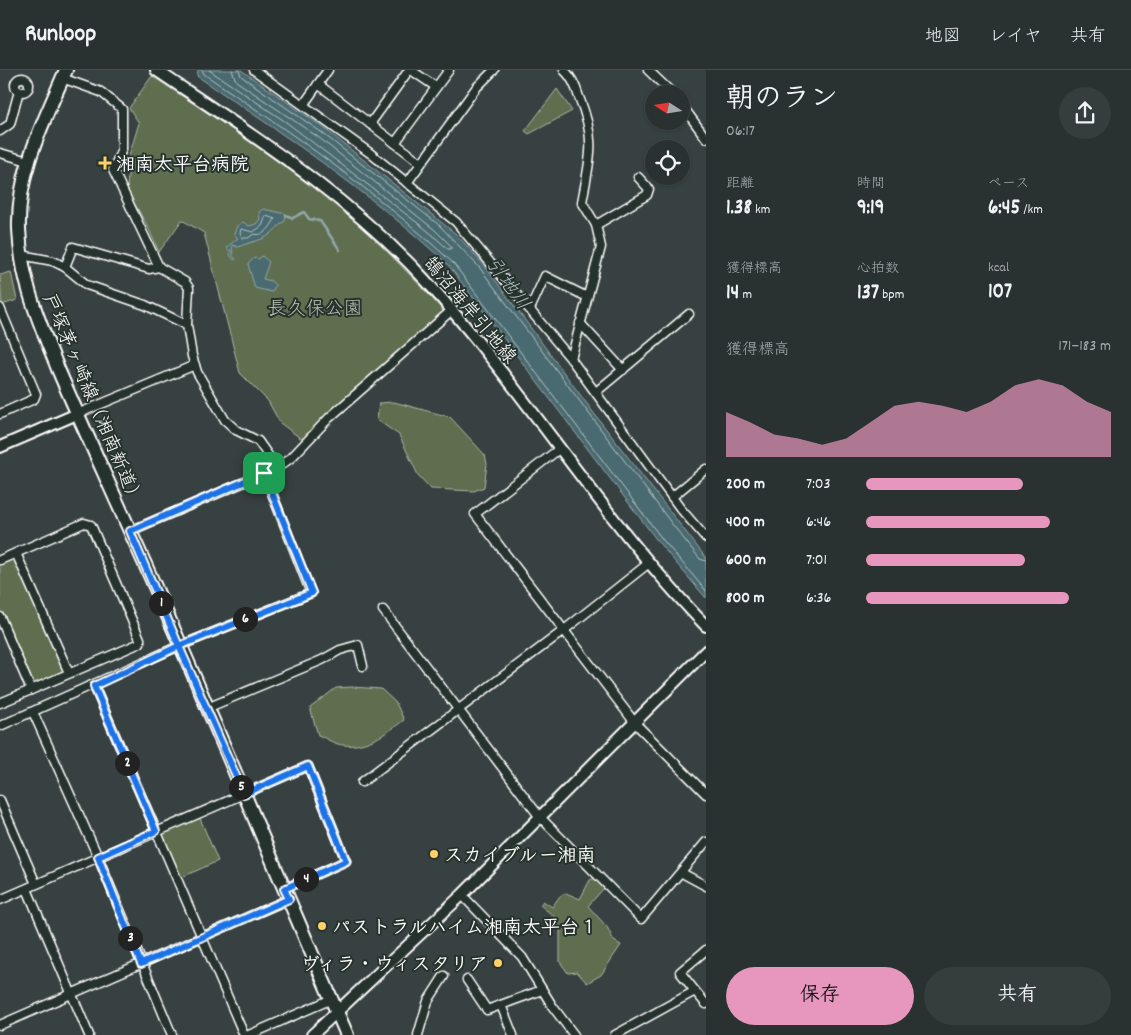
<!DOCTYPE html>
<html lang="ja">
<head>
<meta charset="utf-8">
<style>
	:root { --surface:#2a3131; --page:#363d3d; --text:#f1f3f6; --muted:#a5a9ab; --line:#464c4d; --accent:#e797bd }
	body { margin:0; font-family:Dekko,"Klee One",sans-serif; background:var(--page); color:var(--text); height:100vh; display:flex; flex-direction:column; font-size:19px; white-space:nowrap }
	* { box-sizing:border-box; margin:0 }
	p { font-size:16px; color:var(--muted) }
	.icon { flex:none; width:28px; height:28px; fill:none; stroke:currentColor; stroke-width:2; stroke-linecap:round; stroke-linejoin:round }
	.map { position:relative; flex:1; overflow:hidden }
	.side { display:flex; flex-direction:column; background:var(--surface); width:425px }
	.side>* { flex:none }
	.needle { width:32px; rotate:282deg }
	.fabs { position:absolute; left:645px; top:15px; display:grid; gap:10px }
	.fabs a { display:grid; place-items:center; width:45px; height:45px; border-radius:50%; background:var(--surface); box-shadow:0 1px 4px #0004,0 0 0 1px var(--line); font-size:25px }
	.pin { position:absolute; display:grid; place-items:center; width:42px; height:42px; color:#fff; margin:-21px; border-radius:10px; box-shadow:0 2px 8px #0006 }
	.km { position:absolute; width:25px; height:25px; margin:-12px; border-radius:50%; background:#222; color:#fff; font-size:14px; line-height:25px; text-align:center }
	.round { display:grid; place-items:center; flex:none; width:52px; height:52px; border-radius:26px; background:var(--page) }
	.head { display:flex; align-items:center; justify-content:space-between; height:85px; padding:0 20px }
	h1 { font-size:28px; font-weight:800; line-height:38px }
	.stats { display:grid; grid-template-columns:repeat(3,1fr); gap:8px; height:85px; padding:5px 20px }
	.stats div { display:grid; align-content:center }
	.stats b { font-size:21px; font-weight:800 }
	.stats small { font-size:14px; font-weight:400 }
	.stats p { font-size:14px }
	.chart { height:140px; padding:10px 20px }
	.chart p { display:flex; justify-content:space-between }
	.chart svg { width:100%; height:90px; margin-top:5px; fill:var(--accent); opacity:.7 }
	.cta { display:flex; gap:10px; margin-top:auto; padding:10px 20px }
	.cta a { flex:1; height:58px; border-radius:30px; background:var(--accent); color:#111; font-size:20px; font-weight:800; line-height:58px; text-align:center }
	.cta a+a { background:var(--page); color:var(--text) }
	ul { padding:0 20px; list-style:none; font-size:16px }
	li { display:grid; grid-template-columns:80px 60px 1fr; align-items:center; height:38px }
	li i { height:12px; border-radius:6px; background:var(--accent) }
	header { display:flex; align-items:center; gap:30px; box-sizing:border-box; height:70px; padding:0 25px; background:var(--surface); border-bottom:1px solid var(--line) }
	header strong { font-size:24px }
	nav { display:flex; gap:28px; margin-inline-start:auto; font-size:18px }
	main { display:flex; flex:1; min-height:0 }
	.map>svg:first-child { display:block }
</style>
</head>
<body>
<header>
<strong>Runloop</strong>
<nav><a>地図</a><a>レイヤ</a><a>共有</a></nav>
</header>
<main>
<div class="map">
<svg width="706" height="965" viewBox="0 0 706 965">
	<rect width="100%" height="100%" fill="#384141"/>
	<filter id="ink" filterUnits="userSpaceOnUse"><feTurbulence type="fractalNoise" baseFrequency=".02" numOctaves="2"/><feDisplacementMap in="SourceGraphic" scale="10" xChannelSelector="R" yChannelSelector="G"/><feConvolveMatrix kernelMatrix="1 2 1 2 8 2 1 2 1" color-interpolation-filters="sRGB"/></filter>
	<g filter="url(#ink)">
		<g fill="#5f6e50" stroke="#afb6a8">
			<path d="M152,6c63,42 128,83 187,132 38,31 72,68 106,104l-103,89 -39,39 -23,-17 -12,-22 -28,-28 -36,-140 -22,-13 -23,32 -11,-25 -21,-36 2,-35 10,-33 -10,-15z"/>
			<polygon points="557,19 572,41 529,64 525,61"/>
			<polygon points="11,202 17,230 2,235 0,205"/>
			<polygon points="394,332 450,347 485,385 487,394 484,417 474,421 431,419 418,405 399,365 377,350 379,333"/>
			<polygon points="16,483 69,603 31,620 0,547 0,490"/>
			<path d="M352,617l29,2 15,14 8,17c-17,13 -38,28 -60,25 -9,0 -18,-7 -26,-10l-8,-27 26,-20z"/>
			<polygon points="199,746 218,791 180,808 161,763"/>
			<polygon points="595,808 604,818 588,836 607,857 614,871 621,875 601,905 587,913 577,902 568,903 560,892 560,860 555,847 540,835 543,831 552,837 560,826 566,823 580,829 590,810"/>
		</g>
		<g fill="#496a70" stroke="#92a6a9">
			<path d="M198,0h43l83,58 132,106 28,31 112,151 110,142v40l-47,-55 -210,-277c-76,-72 -165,-131 -252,-190z"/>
			<path d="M263,139l23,5 -1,7c-8,5 -12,13 -21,17 -8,4 -18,5 -26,9l-6,-2 1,11 3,3 -2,1 -4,-5 1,-5h-3l-1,-3 11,-9 -4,-4 3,-8 6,-4 6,4 7,-2 4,-5 -1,-7z"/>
			<polygon points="262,186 269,192 263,209 271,211 275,215 272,222 255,218 248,194 254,188 259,189"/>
		</g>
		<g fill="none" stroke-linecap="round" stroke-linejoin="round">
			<g stroke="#b6c3c6" stroke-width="1">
				<path d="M202,0l2,4c86,58 173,118 249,189l210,277 43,51"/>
				<polyline points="209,0 286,52 428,161 448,179 451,179 451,176 435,160 318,67 236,11 232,0"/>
				<polyline points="239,0 241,6 321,62 439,155 479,197 672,454 700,489 706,491"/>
				<path d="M266,146l9,3c-5,8 -10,18 -21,15l-6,4h-5l-3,-5 1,-4 12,3 9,-6z"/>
			</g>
			<polyline stroke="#92a6a9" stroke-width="2.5" points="286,145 293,148 304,142 309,149 320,151 340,180"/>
			<defs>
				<g id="minor">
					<polyline points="254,0 370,83 456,152 571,289 680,438 706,468"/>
					<polyline points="411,0 436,17"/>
					<path d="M564,0c8,7 12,17 15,27 18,44 11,61 3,105l14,23 5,22 -30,112"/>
					<polyline points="648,0 673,24"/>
					<polyline points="62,8 101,22 122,39 122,79 113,100 159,197 185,212 189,218 187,255 192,286 197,302 225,350 236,360 258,371 277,398"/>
					<circle cx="22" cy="15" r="7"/>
					<polyline points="318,14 421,93"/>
					<polyline points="304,34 328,0"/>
					<polyline points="681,34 706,68"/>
					<polyline points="370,54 409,0"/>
					<polyline points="0,61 10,54 19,21"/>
					<polyline points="395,73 449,0"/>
					<polyline points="0,83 28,91"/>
					<polyline points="407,113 476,18 494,0"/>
					<polyline points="596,155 647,125 649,119 638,107"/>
					<polyline points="21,185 53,191 65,197 87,215 145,235 187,255"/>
					<polyline points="65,197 73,177 149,199 159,197"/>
					<polyline points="0,238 36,324 34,329 0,344"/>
					<polyline points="530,239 545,206 587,227"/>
					<polyline points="580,253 623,300"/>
					<polyline points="596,322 689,244"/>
					<polyline points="77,344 195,295"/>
					<polyline points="559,379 475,444 635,653 706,724"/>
					<polyline points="672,427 706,399"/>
					<polyline points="130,461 277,398 292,387 329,348 452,240"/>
					<polyline points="16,483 69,603"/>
					<polyline points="0,490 84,453 91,455 140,569 140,573 31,620 0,547"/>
					<polyline points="383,540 539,746 641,849 706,772"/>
					<polyline points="94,616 244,965"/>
					<polyline points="0,633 31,620"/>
					<polyline points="207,638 322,590 340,580 358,575 363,596"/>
					<polyline points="33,642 98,787 172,965"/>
					<polyline points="0,656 179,576 311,523 264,403"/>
					<polyline points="362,712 563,561 649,493"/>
					<polyline points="0,730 36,814"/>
					<polyline points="682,803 706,816"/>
					<polyline points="27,819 89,965"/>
					<polyline points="462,825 522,887 553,937 574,965"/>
					<polyline points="0,830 308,696 346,791 284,819"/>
					<polyline points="467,910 487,940 542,920"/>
					<polyline points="695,921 680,902 706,880"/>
					<polyline points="501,935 513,965"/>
					<polyline points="0,955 289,829"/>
					<polyline points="249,965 332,929"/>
					<polyline points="418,965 428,931 444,906"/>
					<polyline points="615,965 695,921 706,934"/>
				</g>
				<g id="tertiary">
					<path d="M156,0c96,65 193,126 271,212 99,109 176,238 279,344"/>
					<polyline points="0,377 77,344"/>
					<polyline points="312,965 462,825 706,581"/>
				</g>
				<path id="primary" d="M66,0c-22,51 -49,102 -47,159 2,53 20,92 39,140 23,54 48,108 72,162 76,167 144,337 217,504"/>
			</defs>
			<use href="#minor" stroke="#fff" stroke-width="11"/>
			<use href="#tertiary" stroke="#fff" stroke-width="14"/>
			<use href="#primary" stroke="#fff" stroke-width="16"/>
			<use href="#minor" stroke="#26332d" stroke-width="8"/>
			<use href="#tertiary" stroke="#26332d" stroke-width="10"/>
			<use href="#primary" stroke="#26332d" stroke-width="12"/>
		</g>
	</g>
	<g fill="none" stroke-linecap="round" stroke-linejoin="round" filter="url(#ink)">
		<defs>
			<polyline id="route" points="264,403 130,461 179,576 94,616 156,761 98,787 141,894 289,829 284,819 346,791 308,696 244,724 179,576 312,523 264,403"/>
		</defs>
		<use href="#route" stroke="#fff" stroke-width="10"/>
		<use href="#route" stroke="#1a73e8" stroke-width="6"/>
	</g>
	<g fill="#ffd166" stroke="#26332d" stroke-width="2">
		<path d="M102.5 85.5h5v5h5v5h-5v5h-5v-5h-5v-5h5z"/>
		<circle cx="434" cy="784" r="5"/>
		<circle cx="322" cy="856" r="5"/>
		<circle cx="498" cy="893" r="5"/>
	</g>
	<g text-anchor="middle" stroke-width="4" stroke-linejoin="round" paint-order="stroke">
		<g font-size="19" font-weight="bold" fill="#fff" stroke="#26332d" text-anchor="start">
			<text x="116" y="100">湘南太平台病院</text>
			<text x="444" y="791">スカイブルー湘南</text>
			<text x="332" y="863">パストラルハイム湘南太平台１</text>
			<text x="488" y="900" text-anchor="end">ヴィラ・ウィスタリア</text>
		</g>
		<g font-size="19" fill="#b7beb0" stroke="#26332d">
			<text x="315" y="244">長久保公園</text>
		</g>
		<g font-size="19" fill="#fff" stroke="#26332d">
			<text transform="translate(471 239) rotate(50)" y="7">鵠沼海岸引地線</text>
			<text transform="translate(94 329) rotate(67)" y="7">戸塚茅ヶ崎線（湘南新道）</text>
		</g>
		<g font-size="20" font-style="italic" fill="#adbcbf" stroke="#26332d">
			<text transform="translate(509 213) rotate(54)" y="7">引地川</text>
		</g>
	</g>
</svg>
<div class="fabs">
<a><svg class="needle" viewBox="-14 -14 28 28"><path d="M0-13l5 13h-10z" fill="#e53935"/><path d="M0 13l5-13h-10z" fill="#a5a9ab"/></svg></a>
<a><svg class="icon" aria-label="locate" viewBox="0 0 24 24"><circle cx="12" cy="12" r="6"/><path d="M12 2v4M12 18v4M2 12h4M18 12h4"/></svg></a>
</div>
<div class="pin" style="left:264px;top:403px;background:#1e9e55"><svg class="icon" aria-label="arrive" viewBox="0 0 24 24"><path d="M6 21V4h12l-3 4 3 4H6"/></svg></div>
<b class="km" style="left:161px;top:533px">1</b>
<b class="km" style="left:127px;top:693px">2</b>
<b class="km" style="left:130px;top:868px">3</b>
<b class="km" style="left:306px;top:809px">4</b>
<b class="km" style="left:241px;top:717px">5</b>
<b class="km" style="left:245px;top:549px">6</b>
</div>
<section class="side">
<div class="head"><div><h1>朝のラン</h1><p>06:17</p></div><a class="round"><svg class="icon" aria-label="share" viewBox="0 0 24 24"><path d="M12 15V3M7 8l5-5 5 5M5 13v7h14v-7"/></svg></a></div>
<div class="stats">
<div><p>距離</p><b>1.38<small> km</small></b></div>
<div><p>時間</p><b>9:19</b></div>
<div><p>ペース</p><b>6:45<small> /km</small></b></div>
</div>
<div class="stats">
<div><p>獲得標高</p><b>14<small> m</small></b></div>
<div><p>心拍数</p><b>137<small> bpm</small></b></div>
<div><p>kcal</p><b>107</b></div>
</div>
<div class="chart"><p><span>獲得標高</span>171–183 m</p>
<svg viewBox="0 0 160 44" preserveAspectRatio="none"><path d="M0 44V22L10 27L20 33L30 35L40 38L50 35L60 27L70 19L80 17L90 19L100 22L110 17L120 9L130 6L140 9L150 17L160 22V44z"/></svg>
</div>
<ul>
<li><b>200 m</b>7:03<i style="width:64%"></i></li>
<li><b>400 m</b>6:46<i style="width:75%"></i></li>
<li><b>600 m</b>7:01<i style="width:65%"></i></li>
<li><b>800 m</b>6:36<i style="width:83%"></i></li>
</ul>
<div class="cta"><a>保存</a><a>共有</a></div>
</section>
</main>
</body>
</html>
